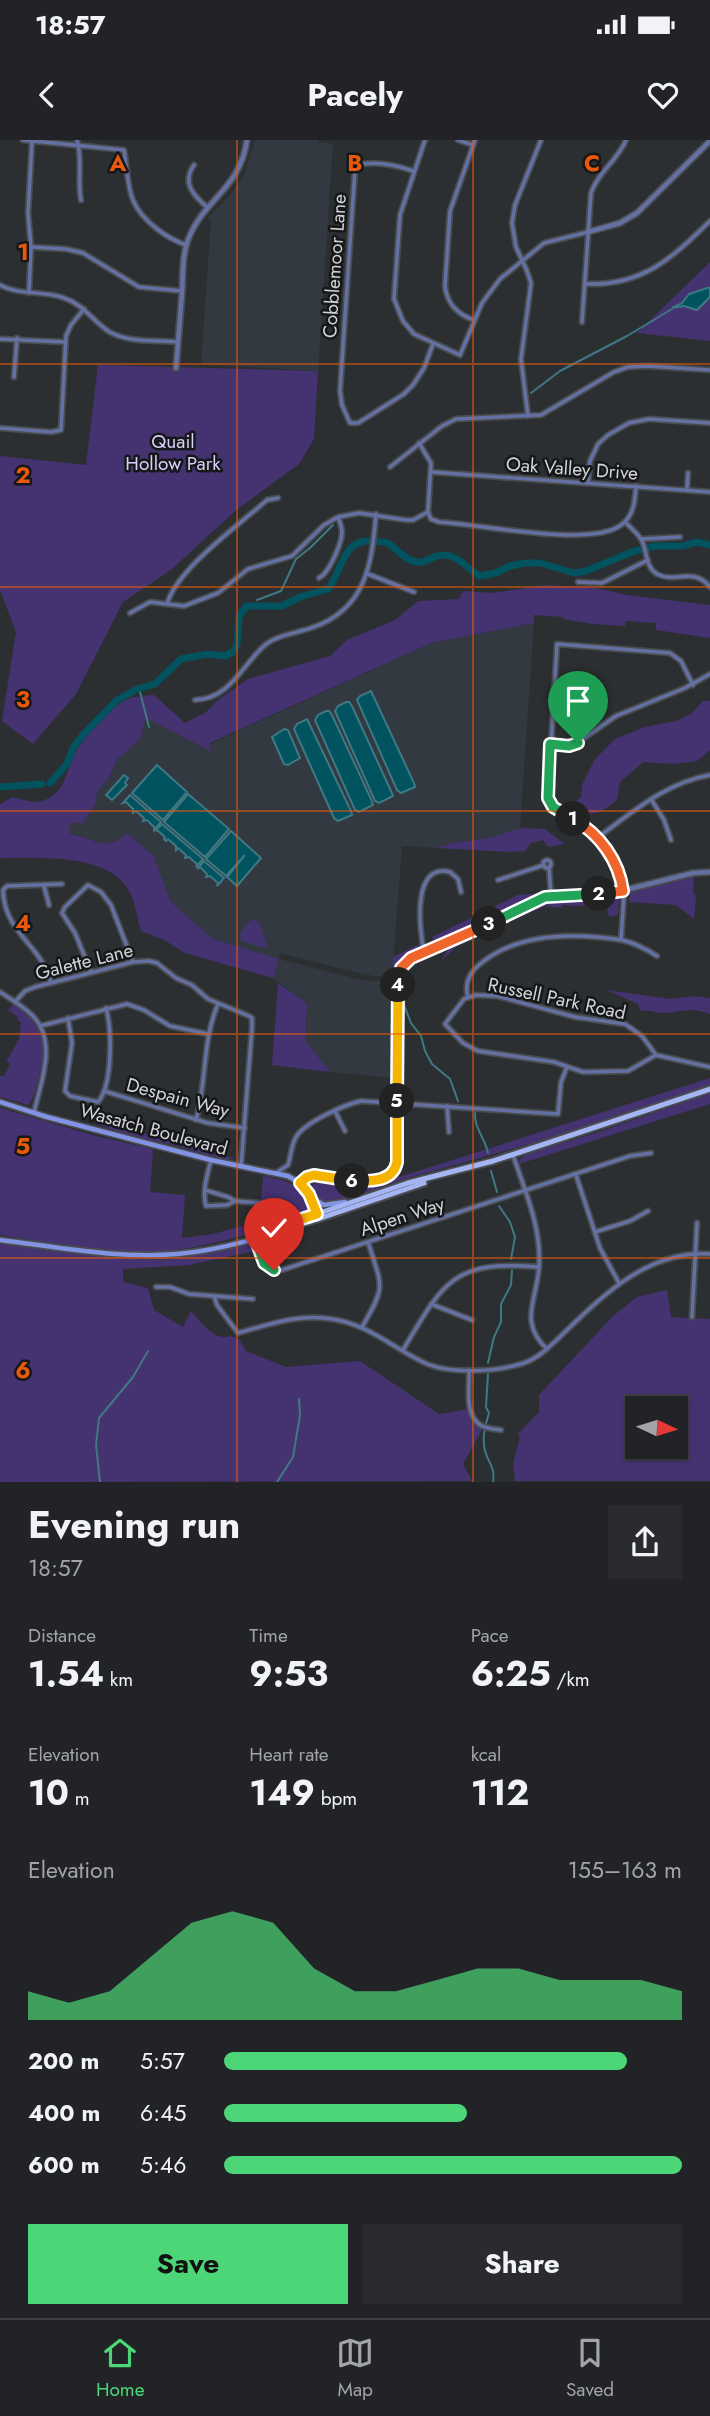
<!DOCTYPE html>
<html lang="en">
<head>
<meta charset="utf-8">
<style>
	:root { --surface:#212326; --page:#292b2e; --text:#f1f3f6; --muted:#a2a4a7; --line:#3e4043; --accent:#4cd677 }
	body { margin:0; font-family:Jost,sans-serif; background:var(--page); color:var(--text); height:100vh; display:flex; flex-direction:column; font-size:26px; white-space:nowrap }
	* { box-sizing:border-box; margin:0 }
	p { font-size:23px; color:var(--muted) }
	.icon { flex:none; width:38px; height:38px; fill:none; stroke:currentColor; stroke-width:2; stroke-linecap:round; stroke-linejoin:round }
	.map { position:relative; height:1342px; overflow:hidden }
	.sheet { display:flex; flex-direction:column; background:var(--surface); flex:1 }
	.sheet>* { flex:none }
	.needle { width:46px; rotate:94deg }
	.controls { position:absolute; left:625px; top:1256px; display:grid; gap:14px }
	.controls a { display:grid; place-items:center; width:63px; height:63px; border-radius:0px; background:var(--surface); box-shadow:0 2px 5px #0004,0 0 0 2px var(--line); font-size:35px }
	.pin { position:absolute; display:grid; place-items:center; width:60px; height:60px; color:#fff; margin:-72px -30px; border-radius:50% 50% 50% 0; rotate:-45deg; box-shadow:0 0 7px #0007 }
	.pin .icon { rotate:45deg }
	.km { position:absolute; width:35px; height:35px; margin:-18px; border-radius:50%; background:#222; color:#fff; font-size:19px; line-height:35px; text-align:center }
	.round { display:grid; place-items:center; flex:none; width:74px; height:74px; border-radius:0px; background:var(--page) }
	.overview { display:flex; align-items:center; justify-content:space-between; height:119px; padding:0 28px }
	h1 { font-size:38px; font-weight:700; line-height:52px }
	.figures { display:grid; grid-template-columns:repeat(3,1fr); gap:10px; height:119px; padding:7px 28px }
	.figures div { display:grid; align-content:center }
	.figures b { font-size:35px; font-weight:700 }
	.figures small { font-size:19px; font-weight:400 }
	.figures p { font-size:19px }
	.chart { height:196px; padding:14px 28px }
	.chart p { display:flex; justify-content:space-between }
	.chart svg { width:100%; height:126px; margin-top:7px; fill:var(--accent); opacity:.7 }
	.action { display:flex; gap:14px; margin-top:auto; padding:14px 28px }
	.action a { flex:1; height:80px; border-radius:0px; background:var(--accent); color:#111; font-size:28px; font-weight:700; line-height:80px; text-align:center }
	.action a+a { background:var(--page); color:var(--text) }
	ul { padding:0 28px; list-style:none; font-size:23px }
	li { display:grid; grid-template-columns:112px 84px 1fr; align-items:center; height:52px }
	li i { height:18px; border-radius:9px; background:var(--accent) }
	.status { display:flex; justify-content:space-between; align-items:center; height:49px; padding:0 35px; background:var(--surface); direction:ltr }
	.status svg { height:19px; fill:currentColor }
	header { display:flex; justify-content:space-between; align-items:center; height:91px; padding:0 28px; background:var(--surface); font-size:32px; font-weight:700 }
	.tabs { display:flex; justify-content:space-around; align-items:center; height:98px; border-top:2px solid var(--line); background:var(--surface); font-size:19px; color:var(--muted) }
	.tabs a { display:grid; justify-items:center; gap:4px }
	.tabs .selected { color:var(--accent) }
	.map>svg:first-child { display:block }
</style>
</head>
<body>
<div class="status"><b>18:57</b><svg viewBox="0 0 49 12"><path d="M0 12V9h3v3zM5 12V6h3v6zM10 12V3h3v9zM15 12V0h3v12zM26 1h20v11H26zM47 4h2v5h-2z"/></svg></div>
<header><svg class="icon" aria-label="back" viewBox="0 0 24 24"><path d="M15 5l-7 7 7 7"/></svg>Pacely<svg class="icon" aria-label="heart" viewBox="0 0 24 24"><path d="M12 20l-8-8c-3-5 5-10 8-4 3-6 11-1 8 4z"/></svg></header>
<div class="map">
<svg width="710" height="1342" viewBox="0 0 710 1342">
	<rect width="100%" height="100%" fill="#2c2f32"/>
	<g fill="#323941">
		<polygon points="255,0 318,0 318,2 333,4 318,231 201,224 211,81 208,77 228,58 243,37"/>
		<polygon points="534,483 520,688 490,698 452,703 437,708 402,706 392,836 374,836 346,830 280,813 279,819 361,840 393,842 395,848 394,938 330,932 305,900 307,863 273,838 279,819 213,799 170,761 154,716 127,693 119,700 105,705 80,695 70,694 70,682 109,638 116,621 140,599 146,577 211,610 210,604 431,503"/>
	</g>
	<g fill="#453271" fill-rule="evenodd">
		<polygon points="710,122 710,201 637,193"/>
		<polygon points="98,225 318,231 314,299 299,324 235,371 171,430 123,462 76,554 33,604 2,581 16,492 0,450 0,316 86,325"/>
		<path d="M546,445l50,3 31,7 83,10v33l-54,-8v-7l-30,-2 -1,5 -32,-2 -30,-5v-2l-29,-2v8l-103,20 -221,100 1,8 -65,-33 -6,21 -24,22 -7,17 -12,14 -1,11 -13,20h-13v11c25,3 35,20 57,-1l27,23 16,45 43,38 66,20 -6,19 -88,-25 -21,-13 -23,-9c-4,-13 -6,-31 -13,-42 -22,-36 -91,-31 -128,-31v-54l13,-7c10,2 22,8 32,3 20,-9 20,-25 28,-43 7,-16 39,-52 55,-58 7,-3 18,-3 26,-4l31,28 20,-10 14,-14 29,-20 82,-23 17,-16 48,-20 23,-19 41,-2 4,-8 30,2z"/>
		<polygon points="703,561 710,561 710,610 697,621 690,622 673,624 643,622 620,642 617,660 601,672 590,674 577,675 566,669 581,657 582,645 595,619 615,599 645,587 676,581 691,574"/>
		<polygon points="520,688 545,689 565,704 548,707 543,700 531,703 525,711 511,712 437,708 452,703 490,698"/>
		<polygon points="694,736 693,751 696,756 694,779 676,765 629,762 630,752"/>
		<polygon points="543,753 435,804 432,797 518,755"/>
		<polygon points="616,755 619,756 618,775 609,777 606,762 578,766 562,765 561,768 545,766 527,774 456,807 441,821 450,807 449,805 544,761"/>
		<polygon points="252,779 259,782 267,805 266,808 244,802 240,799 241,791"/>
		<polygon points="419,804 418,808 405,817 392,834 393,817"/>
		<polygon points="278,843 307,863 305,900 330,932 272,925"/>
		<path d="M606,850l65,9 22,-3 17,2v16c-19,-8 -27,-2 -46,-1 -9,0 -14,-4 -23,-2l-3,-7z"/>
		<path d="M14,864c30,21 34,41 24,76 -2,9 -4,19 -10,25l-28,-8v-21h4l7,-13 -5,-1 13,-23 2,-17 -3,-1v-4l-10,-7z"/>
		<polygon points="710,938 710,945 523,1006 408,1038 332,1064 322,1063 311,1047 316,1042 377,1044"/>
		<polygon points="710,953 710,964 519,1024 520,1019 526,1014 602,991"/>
		<path d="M0,968l96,28 57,13 -3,43 35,3 -3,43 31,-4 47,-13 3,-45c21,3 46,10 47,36l-3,3c-46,15 -92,31 -141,36 -55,5 -112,-8 -166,-16z"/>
		<path d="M97,982l63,15 77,22c-20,1 -41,-8 -60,-13 -26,-6 -55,-11 -80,-22z"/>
		<path d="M0,1103c57,7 116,19 173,16 27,-2 52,-14 79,-15l3,7 -66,14 -66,4v13l25,6 6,22 29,17 8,-16c11,11 22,31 40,25l8,3 7,12 40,16 74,-6 79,53 29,-5 5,12 10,7 -20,36 9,17 -472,1z"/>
		<path d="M667,1150l4,27 39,2v162h-195l-2,-18 7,-25 -2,-4 21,-22v-17l74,-79 24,-19zM637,1269h39v38h-39z"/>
	</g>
	<g fill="#00535f" stroke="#3f7983" stroke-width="2">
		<polygon points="707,148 710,148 710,157 697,170 684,166 672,168 682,163 689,154"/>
		<polygon points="371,551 414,643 415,647 401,653 397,650 357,560 360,556"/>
		<polygon points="346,562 349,562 352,566 391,651 393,656 379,663 375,661 335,571 338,566"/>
		<polygon points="326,571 329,571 332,575 371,659 373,665 359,672 355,670 315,580 318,575"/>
		<polygon points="307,579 351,671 352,675 338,681 334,678 294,589 297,584"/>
		<polygon points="284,589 288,590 300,618 288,625 284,624 272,597"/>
		<polygon points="157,625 187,652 163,680 132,653"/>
		<polygon points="124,635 128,638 125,643 127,645 112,660 106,655"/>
		<polygon points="188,654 229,689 205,717 164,682"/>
		<polygon points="130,655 161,682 154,690 154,687 147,680 143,681 144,678 136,671 133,673 133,669 126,662 123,663"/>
		<polygon points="162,684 203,719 196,727 197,724 189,717 185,718 186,715 178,708 176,710 176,706 168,699 166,701 164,699 165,697 157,690 155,691"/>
		<polygon points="231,691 261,718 237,746 227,737 245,715 226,736 206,719"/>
		<polygon points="204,721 224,738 217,746 218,743 210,736 206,737 207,734 200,727 197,729"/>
	</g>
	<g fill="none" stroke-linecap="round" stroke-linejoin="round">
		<g stroke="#3f7983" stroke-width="2">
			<polyline points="531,253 560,231 627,196 672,169"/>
			<polyline points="257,460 281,451 296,419 310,408 333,385"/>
			<polyline points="139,548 149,587"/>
			<polyline points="404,865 411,883 421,896 425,911 432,924 450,939 458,961"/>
			<path d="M475,973c-1,15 10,25 13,40"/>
			<polyline points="491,1031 497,1052"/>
			<polyline points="499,1066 510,1082 515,1097 511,1119"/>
			<polyline points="488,1223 494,1197 501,1182 501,1164 511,1145 512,1130"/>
			<path d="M488,1234l-2,33 3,6c-4,13 -8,28 -3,41 4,11 9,14 7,28"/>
			<polyline points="100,1342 96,1305 99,1278 133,1237 148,1211"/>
			<polyline points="277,1342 293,1317 300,1275 299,1259"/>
		</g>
		<g stroke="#00535f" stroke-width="7">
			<path d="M50,643l17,-19 6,-16 9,-12 34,-35 21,-12 18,-5 26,-25 27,-5 17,2 8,-4 4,-8 2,-27 7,-11h36l18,-9 28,-8c14,-17 14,-51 45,-48 6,1 11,0 16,3 9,6 16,16 27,18 9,2 13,-4 21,-6 17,-5 29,11 42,20l17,-3 14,-7 15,-3h15l34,10 12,-2 46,-19 23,-6h27l15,-4 13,3"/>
			<polyline points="0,647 42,644"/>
		</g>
		<defs>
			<g id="minor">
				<path d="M23,0l101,10c6,36 1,54 33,79 9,7 18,12 29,16"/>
				<path d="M77,0c6,19 0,40 4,60"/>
				<polyline points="425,0 400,75 394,159 403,181 414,194 460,215 482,163 500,139 544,103 588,92"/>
				<polyline points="458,0 473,5"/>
				<path d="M194,25c-13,18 0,31 14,43"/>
				<path d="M413,31c-17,-6 -38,-10 -56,-6l-2,4 -15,222 2,14 8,18h8l46,-29 9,-9 11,-17 9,-24"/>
				<polyline points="31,107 66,109 83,113 139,147 182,151"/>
				<path d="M586,144c57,2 86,-26 124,-63"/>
				<path d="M0,145c20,11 43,5 64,13 19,6 28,22 44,33 19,12 48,9 70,11"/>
				<polyline points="29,153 31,107 28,73 32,2"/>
				<path d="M474,180c-17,-6 -27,-16 -29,-34l5,-75 25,-71"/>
				<path d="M582,182l9,-129c7,-21 27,-33 35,-53"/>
				<polyline points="0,199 65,202"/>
				<polyline points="14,237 17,198"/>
				<polyline points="528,276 521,219 531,143 527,131 516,107 512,83 515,65 541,0"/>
				<polyline points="0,288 51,292 61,290 66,196 71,185 84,169"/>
				<polyline points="419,303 431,323 428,372"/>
				<polyline points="390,327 442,286 456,279 541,275 614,232 628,227 648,226 710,230"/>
				<polyline points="431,332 710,352"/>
				<polyline points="588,343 590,321 598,304 608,295 629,283 649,279 710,283"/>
				<polyline points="687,350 688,333"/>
				<path d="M428,372l3,7 8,3c40,2 152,26 182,3 13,-9 14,-24 15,-39"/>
				<path d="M625,382c5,5 12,11 16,17 7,11 3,27 16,35 19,10 36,-8 53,13"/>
				<polyline points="642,399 680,397"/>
				<polyline points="368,434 414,452"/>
				<path d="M319,438c10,-5 22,-33 23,-45 0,-5 -2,-11 -4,-16"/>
				<polyline points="578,442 602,443 648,420"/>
				<path d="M167,464c10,-35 72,-79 100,-104l11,-2"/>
				<polyline points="130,473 150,462 184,466 218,453 248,429 292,416 324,385 338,377 359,373 406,380 413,380 428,372"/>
				<polyline points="554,552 566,552"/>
				<path d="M195,560c35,-1 47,-35 70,-55 12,-10 32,-12 46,-17 55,-18 61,-64 65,-114"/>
				<polyline points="550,604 574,605 616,576 685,548 710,534"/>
				<polyline points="651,659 664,680 671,700"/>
				<path d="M597,698c36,-26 68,-55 113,-63"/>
				<circle cx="547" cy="724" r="4"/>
				<polyline points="549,727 551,756"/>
				<polyline points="498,740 544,725"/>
				<polyline points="44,746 49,765"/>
				<polyline points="621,800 624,755 617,725 592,692 553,667 548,658 557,504 670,513 681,521 693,545"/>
				<path d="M424,811c-5,-22 -12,-89 26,-79l8,7 3,13"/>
				<polyline points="91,832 75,793 62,773 65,767 88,745 101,752 111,765 133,822"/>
				<path d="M51,843c-9,-38 -47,-50 -48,-93l4,-4 55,-2"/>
				<path d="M0,852c11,7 23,14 32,23 26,26 9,67 2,97"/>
				<path d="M468,857c-4,-14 1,-24 12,-33 38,-32 96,-31 142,-24 13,3 24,9 35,16"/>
				<polyline points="15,862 25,851 35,847 133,822 149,821 157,823 176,838 192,845 208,859 249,876 252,878 252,888 241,1026"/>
				<path d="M68,878l4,25 -7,48 5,5 28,6c15,-18 14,-72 8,-94"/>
				<polyline points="40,886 127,864 144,870 170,886 208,894"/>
				<polyline points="656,915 628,931 583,932 554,922 478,911 463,903 445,884 464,859 476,855 497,856 575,877 625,884 642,896 656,915 710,927"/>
				<polyline points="104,951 208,983 245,988"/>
				<polyline points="447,966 449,992"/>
				<polyline points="335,971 345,991"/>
				<path d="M196,980c11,-39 6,-79 22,-116"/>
				<path d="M513,1015c12,36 29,74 26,112 -2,33 -21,55 8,82"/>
				<path d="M211,1020c-4,15 -9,32 -5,46l21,-1 8,-4 25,2"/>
				<path d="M276,1033l12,-8c3,-9 3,-19 8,-28 9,-15 48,-32 65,-36l197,13 3,-32 6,-15"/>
				<polyline points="576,1035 600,1108 619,1143"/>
				<polyline points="205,1050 228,1057 235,1061"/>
				<polyline points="595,1092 630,1081 648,1071"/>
				<path d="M255,1098c5,16 8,33 27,32l348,-114 21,-3"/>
				<polyline points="156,1147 170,1147 189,1154 253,1159"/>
				<path d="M214,1156l3,9 21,28c30,-8 62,-20 94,-14 35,5 60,28 91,43 23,12 69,10 94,3 20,-4 33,-19 48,-33 40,-39 85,-82 145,-78"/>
				<polyline points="431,1164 472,1180"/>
				<polyline points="692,1177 697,1083"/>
				<path d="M362,1187c25,-42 20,-40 6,-85"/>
				<path d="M403,1210c41,-69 50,-90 136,-83"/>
				<path d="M469,1230c1,15 -5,43 10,54 6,5 16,5 22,6"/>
			</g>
			<g id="tertiary">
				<polyline points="588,92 620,83 637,73 710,1"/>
				<path d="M176,228c2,-25 4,-50 6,-75 1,-18 0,-37 6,-53 15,-41 52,-50 59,-100"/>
				<path d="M301,1043l11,-8c22,3 65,15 83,-4l2,-11 2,-180 3,-12 9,-10 134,-61 68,-4 80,-20 17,-1"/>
			</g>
			<g id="secondary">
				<polyline points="0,962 47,977 211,1020 288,1036 307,1047 317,1061 324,1065 345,1062"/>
				<polyline points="280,1089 317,1074 309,1054"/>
				<path d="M0,1100c58,7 118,19 177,14 48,-4 95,-20 141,-35"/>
			</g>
			<g id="primary">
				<polyline points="317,1074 408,1043 493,1021 710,949"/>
				<polyline points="318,1079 424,1043"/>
			</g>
		</defs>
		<use href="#minor" stroke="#4a4d50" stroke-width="7"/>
		<use href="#tertiary" stroke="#4a4d50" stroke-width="8"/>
		<use href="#secondary" stroke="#4a4d50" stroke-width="8"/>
		<use href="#primary" stroke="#4a4d50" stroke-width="9"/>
		<use href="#minor" stroke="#6470a2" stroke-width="3.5"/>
		<use href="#tertiary" stroke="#6470a2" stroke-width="4.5"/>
		<use href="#secondary" stroke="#8293e4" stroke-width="4.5"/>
		<use href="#primary" stroke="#a5b4f2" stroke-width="5"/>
	</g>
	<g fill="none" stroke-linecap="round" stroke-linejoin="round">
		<defs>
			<polyline id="split-1" points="573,679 553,667 548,658 550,604 569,606 578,603"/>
			<path id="split-2" d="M573,679c27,15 46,42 50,72l-24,3"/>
			<polyline id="split-3" points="489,784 545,757 599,754"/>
			<polyline id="split-4" points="398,845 401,828 411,818 489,784"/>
			<polyline id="split-5" points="397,961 398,845"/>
			<path id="split-6" d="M352,1041c17,0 41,2 45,-19v-61"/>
			<polyline id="split-7" points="292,1082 317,1074 309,1054 300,1043 307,1037 314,1035 352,1041"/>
			<polyline id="split-8" points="274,1130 264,1123 255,1098 276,1091 292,1082"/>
		</defs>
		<use href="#split-1" stroke="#fff" stroke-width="14"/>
		<use href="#split-2" stroke="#fff" stroke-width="14"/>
		<use href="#split-3" stroke="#fff" stroke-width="14"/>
		<use href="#split-4" stroke="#fff" stroke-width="14"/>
		<use href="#split-5" stroke="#fff" stroke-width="14"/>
		<use href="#split-6" stroke="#fff" stroke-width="14"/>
		<use href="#split-7" stroke="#fff" stroke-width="14"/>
		<use href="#split-8" stroke="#fff" stroke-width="14"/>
		<use href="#split-1" stroke="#22a559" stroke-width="9"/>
		<use href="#split-2" stroke="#f0652b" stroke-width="9"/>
		<use href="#split-3" stroke="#22a559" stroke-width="9"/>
		<use href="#split-4" stroke="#f0652b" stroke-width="9"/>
		<use href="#split-5" stroke="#f5b400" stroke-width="9"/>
		<use href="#split-6" stroke="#f5b400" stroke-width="9"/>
		<use href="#split-7" stroke="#f5b400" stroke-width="9"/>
		<use href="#split-8" stroke="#22a559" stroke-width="9"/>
	</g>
	<path fill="none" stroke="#e8590c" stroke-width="2" stroke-opacity="0.55" d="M237,0v1342M473,0v1342M0,224h710M0,447h710M0,671h710M0,894h710M0,1118h710"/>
	<g text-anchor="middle" stroke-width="5" stroke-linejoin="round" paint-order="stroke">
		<g font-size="19" fill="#d1d3d6" stroke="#151718">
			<text transform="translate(334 126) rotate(-86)" y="7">Cobblemoor Lane</text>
			<text transform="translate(572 328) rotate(4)" y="7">Oak Valley Drive</text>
			<text transform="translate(84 821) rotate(-14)" y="7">Galette Lane</text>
			<text transform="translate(557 858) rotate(12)" y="7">Russell Park Road</text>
			<text transform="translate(178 957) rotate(15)" y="7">Despain Way</text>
			<text transform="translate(154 989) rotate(15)" y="7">Wasatch Boulevard</text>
			<text transform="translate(402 1076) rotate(-18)" y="7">Alpen Way</text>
		</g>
		<g font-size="19" fill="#d7cff9" stroke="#151718">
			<text x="173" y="308">Quail<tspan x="173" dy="22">Hollow Park</tspan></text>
		</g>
	</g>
	<g font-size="23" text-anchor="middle" font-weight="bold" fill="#e8590c" stroke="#151718" stroke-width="5" stroke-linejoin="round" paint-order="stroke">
		<text x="118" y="31">A</text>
		<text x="355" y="31">B</text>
		<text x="592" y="31">C</text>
		<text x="23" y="120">1</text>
		<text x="23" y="343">2</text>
		<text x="23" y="567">3</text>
		<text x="23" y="791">4</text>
		<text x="23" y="1014">5</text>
		<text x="23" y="1238">6</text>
	</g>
</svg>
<div class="controls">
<a><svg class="needle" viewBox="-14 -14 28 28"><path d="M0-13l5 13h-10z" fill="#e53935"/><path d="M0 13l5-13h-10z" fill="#a2a4a7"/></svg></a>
</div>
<div class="pin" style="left:578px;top:603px;background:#1e9e55"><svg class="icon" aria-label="arrive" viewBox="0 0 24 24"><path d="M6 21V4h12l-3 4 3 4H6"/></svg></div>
<div class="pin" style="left:274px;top:1130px;background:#d93025"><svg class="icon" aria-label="check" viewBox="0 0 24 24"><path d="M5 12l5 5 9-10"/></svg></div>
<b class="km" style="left:573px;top:679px">1</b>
<b class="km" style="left:599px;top:754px">2</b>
<b class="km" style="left:489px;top:784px">3</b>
<b class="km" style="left:398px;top:845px">4</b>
<b class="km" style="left:397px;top:961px">5</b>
<b class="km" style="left:352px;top:1041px">6</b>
</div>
<section class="sheet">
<div class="overview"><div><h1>Evening run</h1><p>18:57</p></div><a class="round"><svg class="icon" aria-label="share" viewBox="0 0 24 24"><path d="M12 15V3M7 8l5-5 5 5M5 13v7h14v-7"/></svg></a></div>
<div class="figures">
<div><p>Distance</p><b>1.54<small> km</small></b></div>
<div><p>Time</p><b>9:53</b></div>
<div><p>Pace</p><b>6:25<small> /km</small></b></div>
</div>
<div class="figures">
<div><p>Elevation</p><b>10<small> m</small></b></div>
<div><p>Heart rate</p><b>149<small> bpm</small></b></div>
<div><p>kcal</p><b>112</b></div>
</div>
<div class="chart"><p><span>Elevation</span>155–163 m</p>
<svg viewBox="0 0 160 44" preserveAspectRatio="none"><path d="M0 44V34L10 38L20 34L30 22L40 10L50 6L60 10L70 26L80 34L90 34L100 30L110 26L120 26L130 30L140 30L150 30L160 34V44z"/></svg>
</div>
<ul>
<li><b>200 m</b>5:57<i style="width:88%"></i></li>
<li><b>400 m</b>6:45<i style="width:53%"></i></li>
<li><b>600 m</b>5:46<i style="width:100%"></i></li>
</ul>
<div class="action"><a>Save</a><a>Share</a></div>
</section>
<nav class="tabs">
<a class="selected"><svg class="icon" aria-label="home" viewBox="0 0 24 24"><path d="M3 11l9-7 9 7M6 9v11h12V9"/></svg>Home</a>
<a><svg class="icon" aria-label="map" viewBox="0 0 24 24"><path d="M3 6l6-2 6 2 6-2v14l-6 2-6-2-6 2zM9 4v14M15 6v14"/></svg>Map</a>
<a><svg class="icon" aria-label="saved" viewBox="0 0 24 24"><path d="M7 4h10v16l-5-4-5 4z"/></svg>Saved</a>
</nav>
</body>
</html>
